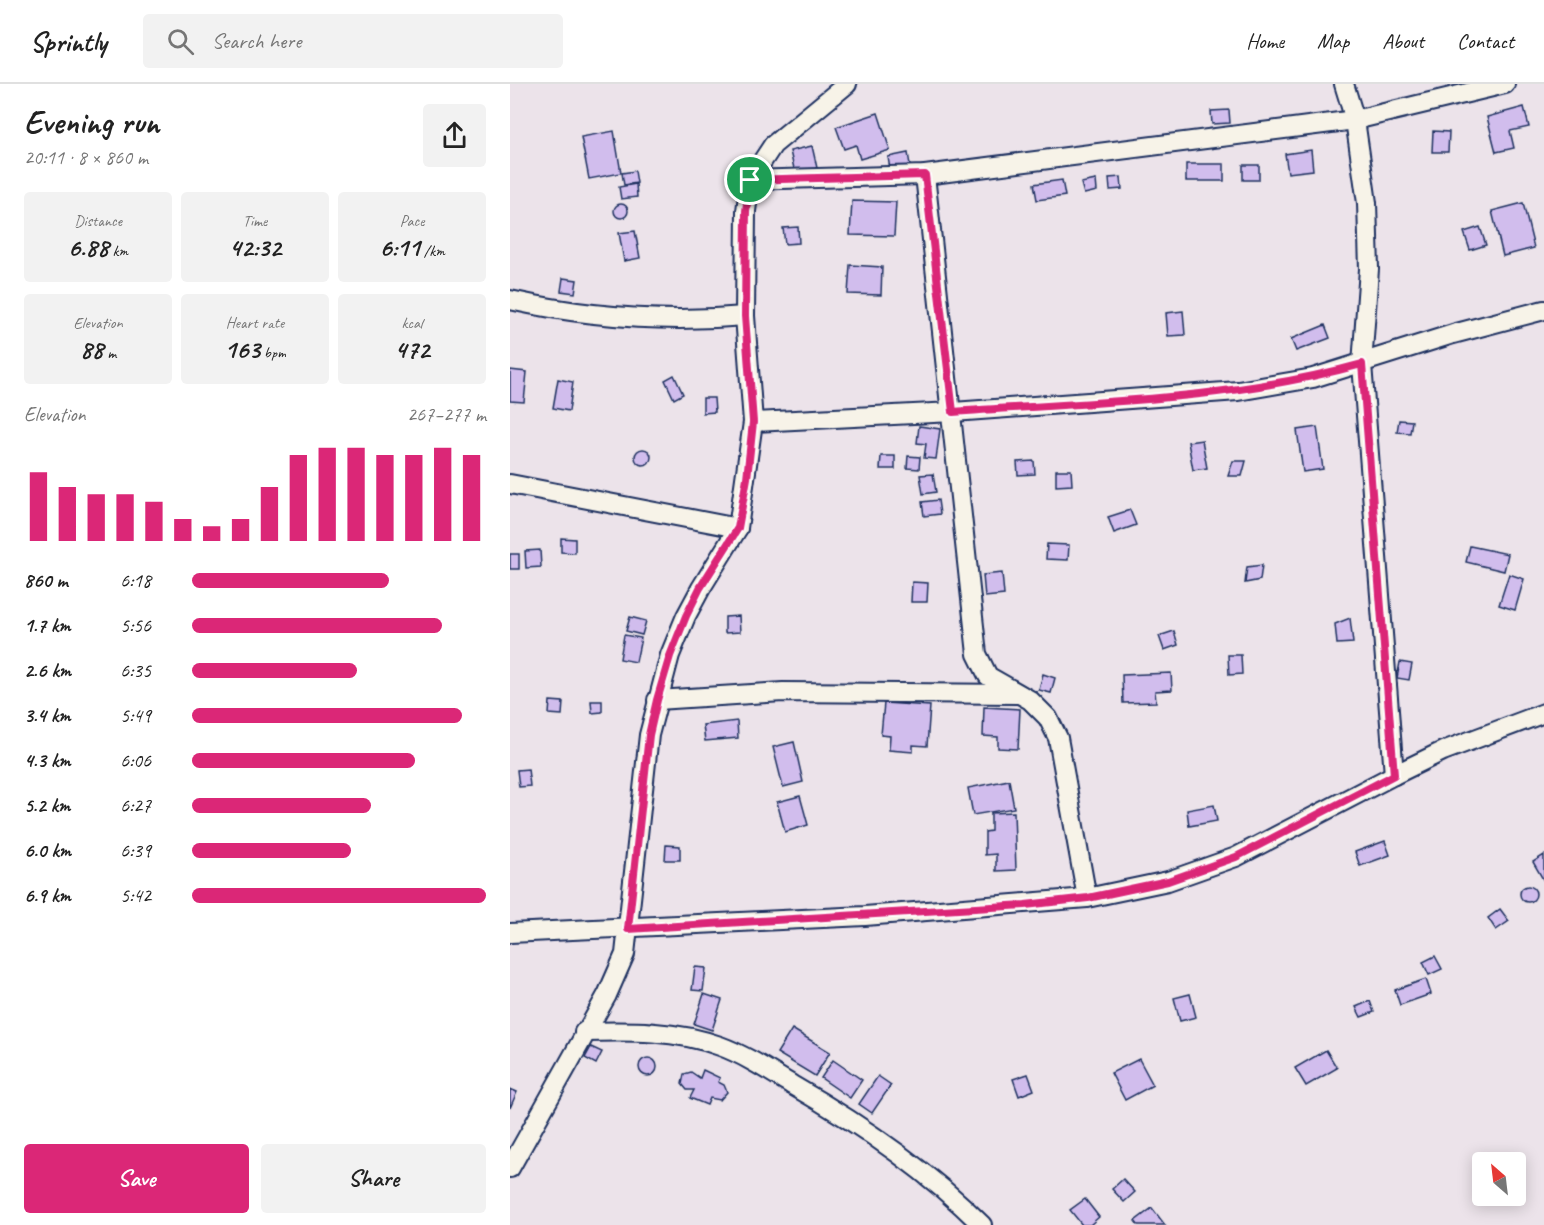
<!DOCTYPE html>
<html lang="en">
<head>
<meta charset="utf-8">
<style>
	:root { --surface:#fff; --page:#f2f2f2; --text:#222; --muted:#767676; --line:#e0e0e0; --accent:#db2777 }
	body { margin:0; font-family:Caveat,sans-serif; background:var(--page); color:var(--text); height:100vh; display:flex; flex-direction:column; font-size:22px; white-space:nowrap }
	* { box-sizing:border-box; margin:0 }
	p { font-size:20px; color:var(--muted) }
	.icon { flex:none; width:33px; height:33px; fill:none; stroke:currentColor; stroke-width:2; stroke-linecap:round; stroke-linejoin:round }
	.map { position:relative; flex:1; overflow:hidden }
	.drawer { display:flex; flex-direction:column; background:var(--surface); width:510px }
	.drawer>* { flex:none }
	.needle { width:39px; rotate:332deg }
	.fabs { position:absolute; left:962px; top:1068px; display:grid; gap:12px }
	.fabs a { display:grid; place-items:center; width:54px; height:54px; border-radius:6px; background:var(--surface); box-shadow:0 3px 15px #0003; font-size:30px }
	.pin { position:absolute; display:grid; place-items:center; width:51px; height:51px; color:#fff; margin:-26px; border:3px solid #fff; border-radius:50%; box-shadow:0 2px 6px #0007 }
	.round { display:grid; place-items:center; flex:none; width:63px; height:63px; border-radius:6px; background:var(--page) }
	.head { display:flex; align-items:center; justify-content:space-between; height:102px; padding:0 24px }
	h1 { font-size:33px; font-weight:700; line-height:45px }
	.figures { display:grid; grid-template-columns:repeat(3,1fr); gap:9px; height:102px; padding:6px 24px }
	.figures div { display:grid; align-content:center; border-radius:6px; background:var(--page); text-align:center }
	.figures b { font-size:26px; font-weight:700 }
	.figures small { font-size:16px; font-weight:400 }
	.figures p { font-size:16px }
	.chart { height:168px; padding:12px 24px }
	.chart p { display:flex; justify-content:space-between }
	.chart svg { width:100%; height:108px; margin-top:6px; stroke:var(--accent); stroke-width:6 }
	.cta { display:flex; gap:12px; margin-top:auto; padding:12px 24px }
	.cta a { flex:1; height:69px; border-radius:6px; background:var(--accent); color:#fff; font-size:24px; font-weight:700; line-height:69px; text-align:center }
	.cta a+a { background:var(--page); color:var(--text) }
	ul { padding:0 24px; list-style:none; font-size:20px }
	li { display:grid; grid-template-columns:96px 72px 1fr; align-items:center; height:45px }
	li i { height:15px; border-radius:8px; background:var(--accent) }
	header { display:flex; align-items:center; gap:36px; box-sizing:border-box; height:84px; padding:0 30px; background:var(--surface); border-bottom:2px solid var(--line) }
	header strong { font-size:28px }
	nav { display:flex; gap:33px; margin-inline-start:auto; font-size:21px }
	.search { width:420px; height:54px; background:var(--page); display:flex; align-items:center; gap:15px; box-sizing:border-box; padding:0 21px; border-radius:6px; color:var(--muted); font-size:22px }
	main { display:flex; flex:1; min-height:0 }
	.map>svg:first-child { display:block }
</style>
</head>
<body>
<header>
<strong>Sprintly</strong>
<div class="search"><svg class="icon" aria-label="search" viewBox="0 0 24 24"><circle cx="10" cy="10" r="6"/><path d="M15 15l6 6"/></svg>Search here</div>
<nav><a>Home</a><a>Map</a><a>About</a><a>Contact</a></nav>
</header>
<main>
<section class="drawer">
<div class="head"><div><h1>Evening run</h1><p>20:11 · 8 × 860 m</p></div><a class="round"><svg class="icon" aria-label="share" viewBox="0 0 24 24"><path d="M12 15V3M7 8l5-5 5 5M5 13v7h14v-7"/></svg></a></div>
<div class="figures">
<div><p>Distance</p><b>6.88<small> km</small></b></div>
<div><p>Time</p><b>42:32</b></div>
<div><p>Pace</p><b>6:11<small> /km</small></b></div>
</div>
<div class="figures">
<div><p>Elevation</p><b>88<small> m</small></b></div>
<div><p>Heart rate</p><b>163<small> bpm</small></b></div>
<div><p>kcal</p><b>472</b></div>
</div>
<div class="chart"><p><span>Elevation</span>267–277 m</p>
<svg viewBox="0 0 160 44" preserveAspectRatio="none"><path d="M5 44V16M15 44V22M25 44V25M35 44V25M45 44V28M55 44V35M65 44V38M75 44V35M85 44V22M95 44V9M105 44V6M115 44V6M125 44V9M135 44V9M145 44V6M155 44V9"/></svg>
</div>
<ul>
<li><b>860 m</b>6:18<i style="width:67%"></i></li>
<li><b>1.7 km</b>5:56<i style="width:85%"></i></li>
<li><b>2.6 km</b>6:35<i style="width:56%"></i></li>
<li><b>3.4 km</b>5:49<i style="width:92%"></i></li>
<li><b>4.3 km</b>6:06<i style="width:76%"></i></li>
<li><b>5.2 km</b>6:27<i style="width:61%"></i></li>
<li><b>6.0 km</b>6:39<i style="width:54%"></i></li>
<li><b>6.9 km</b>5:42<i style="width:100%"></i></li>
</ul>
<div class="cta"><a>Save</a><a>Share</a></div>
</section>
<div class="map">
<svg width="1034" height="1141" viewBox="0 0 1034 1141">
	<rect width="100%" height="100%" fill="#ece3ea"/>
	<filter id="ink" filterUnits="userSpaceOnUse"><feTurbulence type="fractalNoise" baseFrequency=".0167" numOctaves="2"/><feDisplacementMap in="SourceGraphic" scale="12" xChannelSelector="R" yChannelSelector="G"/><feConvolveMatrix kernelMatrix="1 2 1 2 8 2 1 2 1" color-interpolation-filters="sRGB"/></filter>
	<g filter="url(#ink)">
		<g fill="#d1bded" stroke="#1b2f5e" stroke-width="1.5">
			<polygon points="1014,23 1019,43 1000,47 1004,64 986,68 977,33"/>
			<polygon points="719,26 720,39 702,40 701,27"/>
			<polygon points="368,29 380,66 350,75 346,61 334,65 326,43"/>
			<polygon points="104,47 111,89 79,95 71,53"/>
			<polygon points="923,47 939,48 938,68 922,68"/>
			<polygon points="302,62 307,84 285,89 280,67"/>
			<polygon points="801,66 803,86 778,89 775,70"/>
			<polygon points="398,69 400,81 380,85 378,73"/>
			<rect x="676" y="80" width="38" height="17"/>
			<rect x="733" y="81" width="16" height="15"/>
			<polygon points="125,87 127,99 114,101 112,89"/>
			<polygon points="611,93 612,105 600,106 599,94"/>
			<polygon points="552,96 555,112 527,116 524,100"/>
			<polygon points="586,96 587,107 574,110 571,99"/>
			<polygon points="126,100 127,113 111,115 109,103"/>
			<polygon points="342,117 386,118 384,152 340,151"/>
			<polygon points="1013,119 1024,164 993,172 982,127"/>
			<circle cx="111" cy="127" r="7"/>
			<polygon points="288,143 289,159 275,160 273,144"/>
			<polygon points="970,143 976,161 960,166 954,148"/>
			<polygon points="125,147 130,174 114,177 109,149"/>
			<polygon points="340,181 372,183 371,211 338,210"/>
			<polygon points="53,194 67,196 65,209 51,207"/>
			<polygon points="673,227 675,251 658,252 656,229"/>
			<polygon points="815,241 820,254 786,267 781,255"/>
			<polygon points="0,286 17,288 14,318 0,317"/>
			<polygon points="164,291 173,310 164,315 155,296"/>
			<polygon points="48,295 63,298 59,327 43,324"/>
			<polygon points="193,314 204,314 205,328 193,329"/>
			<polygon points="889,336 902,337 900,349 887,348"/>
			<polygon points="409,342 430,345 426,375 414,374 416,360 407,359"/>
			<polygon points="807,343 813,385 793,388 787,346"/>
			<polygon points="692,356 697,384 683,386 678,358"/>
			<circle cx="133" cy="373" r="8"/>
			<polygon points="371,372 385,372 385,385 370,385"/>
			<polygon points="398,372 410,373 409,385 397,384"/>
			<polygon points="524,377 525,390 508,391 507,378"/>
			<polygon points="723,377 736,377 732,392 718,392"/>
			<polygon points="546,386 561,386 562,401 546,402"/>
			<polygon points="423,390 426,408 413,410 410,391"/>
			<polygon points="428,416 430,430 414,432 412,418"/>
			<polygon points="620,426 626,441 604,449 598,433"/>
			<polygon points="51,454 65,455 65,469 51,468"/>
			<polygon points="537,460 559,461 558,476 536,475"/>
			<polygon points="960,462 998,470 994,487 956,478"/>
			<polygon points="30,466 31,483 16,484 15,467"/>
			<rect x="0" y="470" width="9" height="15"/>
			<polygon points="752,481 750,496 735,499 737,483"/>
			<polygon points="492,489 494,511 475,513 473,491"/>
			<polygon points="999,490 1014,495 1005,526 989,521"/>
			<polygon points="402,498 418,499 417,518 401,518"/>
			<polygon points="229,532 230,548 215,549 215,533"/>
			<polygon points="120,533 136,537 132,551 116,547"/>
			<polygon points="840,534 843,559 827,560 825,540"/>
			<polygon points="664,547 668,561 654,566 649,552"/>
			<polygon points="114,551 131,554 126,578 110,575"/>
			<polygon points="718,571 731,571 732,590 719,591"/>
			<polygon points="890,578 902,580 899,596 887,594"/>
			<polygon points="661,589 662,606 645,607 646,618 613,619 612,591"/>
			<polygon points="533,590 545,594 541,609 529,606"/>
			<polygon points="40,617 53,618 52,631 39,630"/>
			<polygon points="81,617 92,617 92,628 82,629"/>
			<polygon points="374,619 420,622 417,662 403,661 403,668 379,666 380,652 371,651"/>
			<polygon points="474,623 510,625 508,665 488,664 488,653 473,652"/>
			<polygon points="227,637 228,654 195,657 193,641"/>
			<polygon points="284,658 293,698 273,703 263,663"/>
			<polygon points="18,685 20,702 9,703 7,686"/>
			<polygon points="499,696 504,724 463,731 458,704"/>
			<polygon points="290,712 298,741 275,748 267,718"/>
			<polygon points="704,721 707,737 679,742 677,726"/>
			<polygon points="504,728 506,786 486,787 486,770 475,771 475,748 481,747 481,729"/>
			<polygon points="875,757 880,771 850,782 845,768"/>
			<polygon points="156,761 170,762 170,776 155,776"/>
			<polygon points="1034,771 1034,797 1023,778"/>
			<circle cx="1018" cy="810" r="8"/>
			<polygon points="990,825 999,837 986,846 978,834"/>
			<polygon points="925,872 932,885 919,891 913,878"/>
			<polygon points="185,883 196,884 193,907 182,906"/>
			<polygon points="916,895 921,910 890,921 885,906"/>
			<polygon points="194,910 212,916 202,946 184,940"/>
			<polygon points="680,910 686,933 670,937 664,914"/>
			<polygon points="860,917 864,928 851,933 846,923"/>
			<polygon points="282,945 320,968 305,992 267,969"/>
			<polygon points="81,963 92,968 86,980 75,974"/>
			<polygon points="816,966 827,984 796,1002 785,984"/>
			<circle cx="138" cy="983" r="9"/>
			<polygon points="629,975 643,1001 615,1016 601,989"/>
			<polygon points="323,976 352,996 340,1014 311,994"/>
			<polygon points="193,986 210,994 208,998 214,1001 217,1008 210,1016 200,1014 197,1021 180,1014 184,1006 177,1006 172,1000 174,990 181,988 190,994"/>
			<polygon points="518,990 524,1006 509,1012 503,995"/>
			<polygon points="368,992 381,1001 362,1029 349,1020"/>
			<polygon points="0,1005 7,1008 0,1024"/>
			<polygon points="613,1095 625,1108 614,1118 602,1105"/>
			<polygon points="575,1115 589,1133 580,1141 572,1141 560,1126"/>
			<polygon points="642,1124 655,1141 628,1141 625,1137"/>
		</g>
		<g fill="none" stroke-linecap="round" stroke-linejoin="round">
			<defs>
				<g id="minor">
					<polyline points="834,0 845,36 857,119 859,185 852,280 884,691"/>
					<polyline points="415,91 467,570 478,592 520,616 538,634 548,654 577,814"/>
					<polyline points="240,96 415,91 845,36 995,0"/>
					<path d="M0,216c77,17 156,23 235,16"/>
					<polyline points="243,338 443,328 728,307 803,294 943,250 1034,226"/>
					<polyline points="0,400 228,444"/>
					<polyline points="147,616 273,608 508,610"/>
					<polyline points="0,849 355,832 577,814 658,797 726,773 884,691 933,667 1034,629"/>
					<path d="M74,948c46,-1 92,-2 136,14 25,9 49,25 72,39 68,39 134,84 190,140"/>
					<polyline points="0,1084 97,911 115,870 139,651 160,571 176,532 191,504 228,444 243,338 235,232 236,127 240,96 263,61 337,0"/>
				</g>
			</defs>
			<use href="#minor" stroke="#1b2f5e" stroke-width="22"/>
			<use href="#minor" stroke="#f7f3e8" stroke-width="18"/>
		</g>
	</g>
	<g fill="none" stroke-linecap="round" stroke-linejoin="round" filter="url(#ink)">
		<defs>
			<path id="route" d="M415,91l28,237c137,-10 276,-11 409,-48l32,411 -158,82 -68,24 -80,17 -63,7 -397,24 21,-194 8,-35 13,-44 16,-40 14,-28 38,-60 9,-50 6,-56 -8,-106 1,-105 4,-31z"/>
		</defs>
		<use href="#route" stroke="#fff" stroke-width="12"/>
		<use href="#route" stroke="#db2777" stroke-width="8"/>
	</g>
</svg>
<div class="fabs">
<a><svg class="needle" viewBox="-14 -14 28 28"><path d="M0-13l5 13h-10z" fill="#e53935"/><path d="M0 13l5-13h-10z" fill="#767676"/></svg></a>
</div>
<div class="pin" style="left:240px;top:96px;background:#1e9e55"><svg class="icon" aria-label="arrive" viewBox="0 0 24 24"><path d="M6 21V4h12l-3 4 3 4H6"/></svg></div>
</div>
</main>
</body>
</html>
